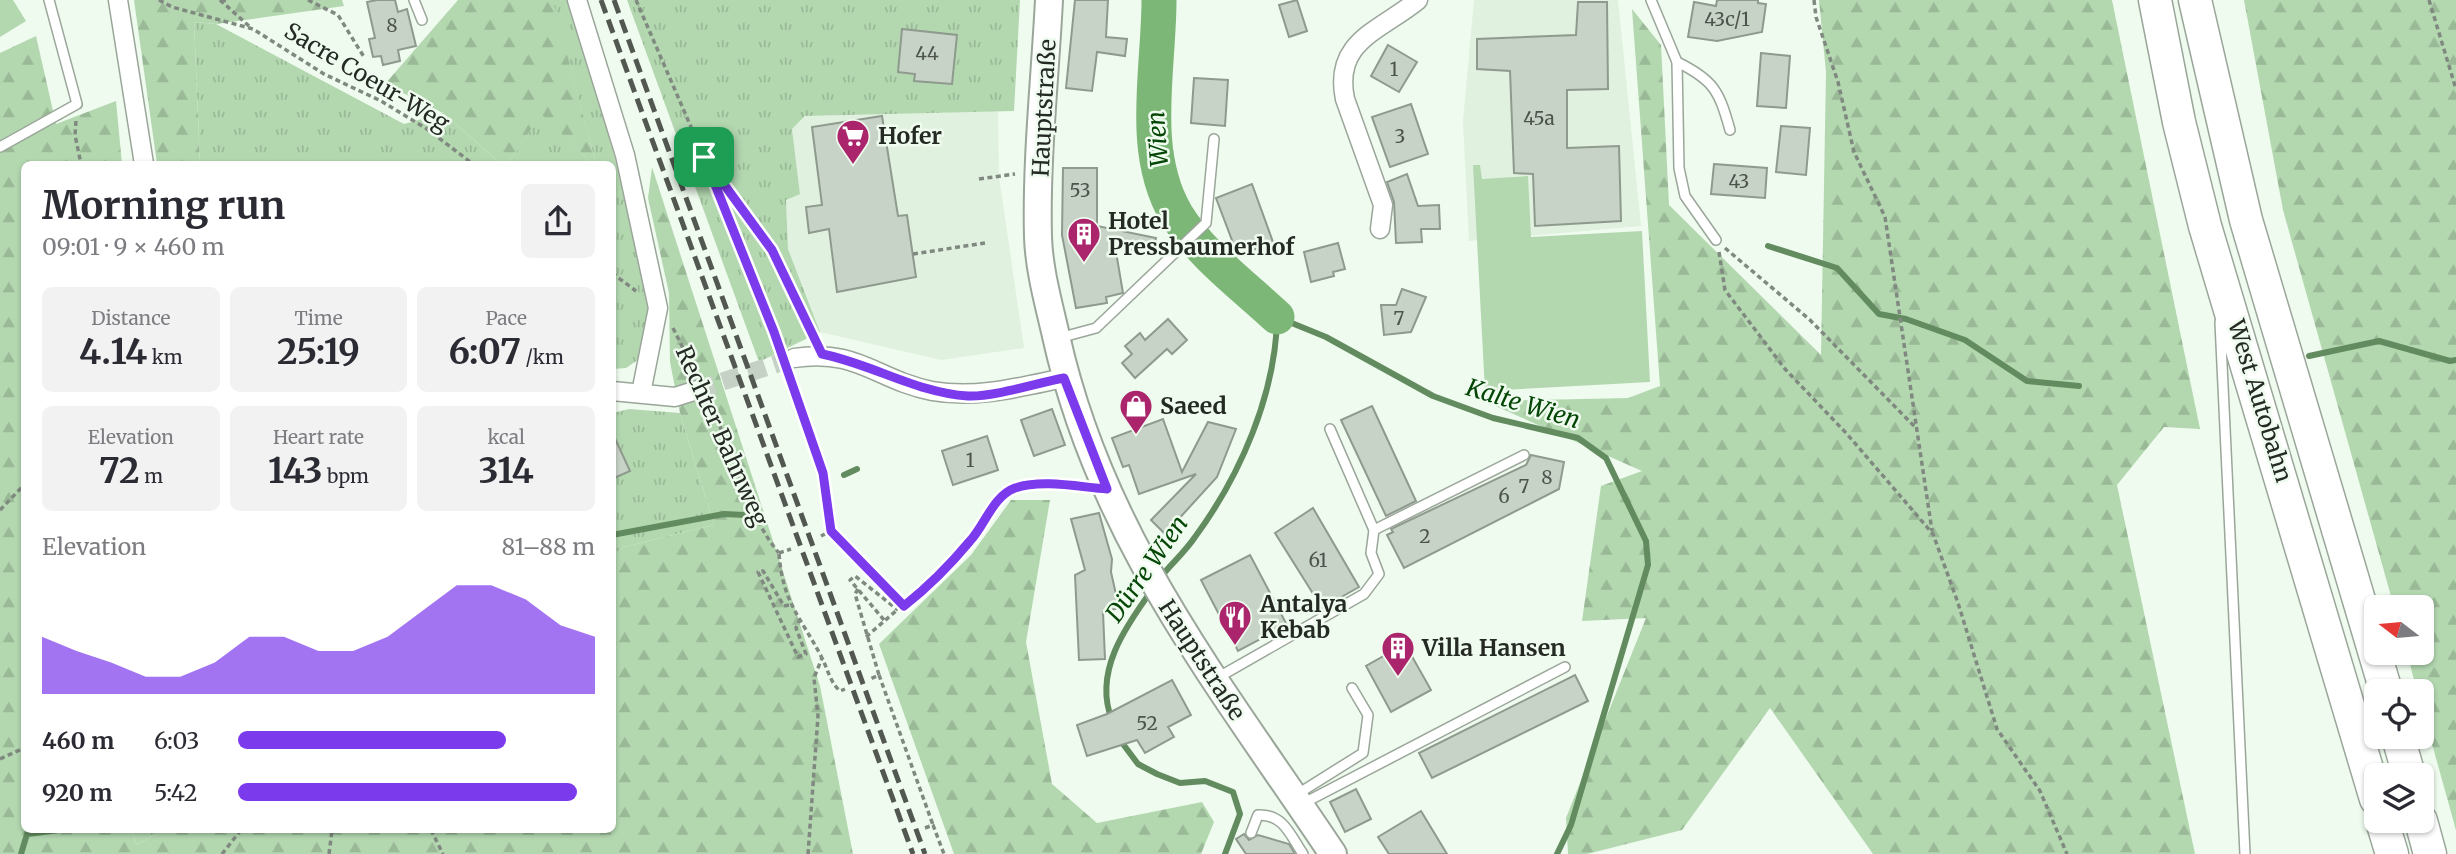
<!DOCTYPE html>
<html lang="en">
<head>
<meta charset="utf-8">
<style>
	:root { --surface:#fff; --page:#f2f2f3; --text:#2b2b33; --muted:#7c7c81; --accent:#7c3aed }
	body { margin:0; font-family:Merriweather,serif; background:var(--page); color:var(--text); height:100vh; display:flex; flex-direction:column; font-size:26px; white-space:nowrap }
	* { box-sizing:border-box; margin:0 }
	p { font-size:23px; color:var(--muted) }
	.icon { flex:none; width:38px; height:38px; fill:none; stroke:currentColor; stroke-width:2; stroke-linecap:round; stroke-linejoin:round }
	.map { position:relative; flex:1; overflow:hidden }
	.sheet { position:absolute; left:21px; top:161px; width:595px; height:672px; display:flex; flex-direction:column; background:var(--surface); border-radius:10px; box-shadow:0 2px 5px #0004 }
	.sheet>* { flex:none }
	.needle { width:46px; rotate:286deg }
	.fabs { position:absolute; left:2364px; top:595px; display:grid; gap:14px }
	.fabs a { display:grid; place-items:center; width:70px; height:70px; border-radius:10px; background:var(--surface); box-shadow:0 2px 5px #0004; font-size:35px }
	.pin { position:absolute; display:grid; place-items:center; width:60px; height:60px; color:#fff; margin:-30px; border-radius:14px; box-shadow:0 4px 10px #0006 }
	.round { display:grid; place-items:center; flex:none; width:74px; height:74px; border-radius:10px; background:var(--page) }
	.headline { display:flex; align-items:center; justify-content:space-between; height:119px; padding:0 21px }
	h1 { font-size:38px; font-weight:700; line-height:52px }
	.figures { display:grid; grid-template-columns:repeat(3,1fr); gap:10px; height:119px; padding:7px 21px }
	.figures div { display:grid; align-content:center; border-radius:10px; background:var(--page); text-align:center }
	.figures b { font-size:35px; font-weight:700 }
	.figures small { font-size:19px; font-weight:400 }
	.figures p { font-size:19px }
	.chart { height:196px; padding:14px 21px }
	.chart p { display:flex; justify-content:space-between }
	.chart svg { width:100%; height:126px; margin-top:7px; fill:var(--accent); opacity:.7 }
	ul { padding:0 21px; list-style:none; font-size:23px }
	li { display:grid; grid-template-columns:112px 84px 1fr; align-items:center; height:52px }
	li i { height:18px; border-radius:9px; background:var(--accent) }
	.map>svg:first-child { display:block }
</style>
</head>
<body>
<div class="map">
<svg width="2456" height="854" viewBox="0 0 2456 854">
	<defs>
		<pattern id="grass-tufts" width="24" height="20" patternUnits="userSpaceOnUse" patternTransform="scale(1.75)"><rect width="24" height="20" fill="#b3d8b0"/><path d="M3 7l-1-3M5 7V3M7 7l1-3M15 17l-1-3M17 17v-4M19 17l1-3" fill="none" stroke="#9ab997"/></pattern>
		<pattern id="forest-firs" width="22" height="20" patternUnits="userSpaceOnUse" patternTransform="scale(1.75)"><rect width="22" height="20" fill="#b3d8b0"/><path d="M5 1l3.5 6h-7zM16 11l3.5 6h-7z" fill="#9ab997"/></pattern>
	</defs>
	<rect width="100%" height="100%" fill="#effbee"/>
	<g fill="#e0f1df">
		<polygon points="1474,0 1618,0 1641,226 1469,241 1463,121"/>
		<polygon points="998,111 999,176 1024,348 941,360 820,332 788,249 786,200 800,193 792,129 806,116"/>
	</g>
	<g fill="url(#grass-tufts)">
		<polygon points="561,0 570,0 614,154 649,305 642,357 626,368 613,369 612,164 596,164 553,4"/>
		<polygon points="627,0 1020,0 1014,111 805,116 792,129 800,194 786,200 788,249 820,332 759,362"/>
		<polygon points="194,22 216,24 404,124 443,113 501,164 200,164"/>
		<polygon points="541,113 592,164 508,164"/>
		<polygon points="629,409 680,413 714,525 624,547 613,555 613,413"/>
		<polygon points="131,830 162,830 137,845"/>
	</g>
	<g fill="url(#forest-firs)">
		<polygon points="134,0 342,0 344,6 216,24 194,22 200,164 157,164"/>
		<polygon points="458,0 561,0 554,5 596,164 592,164 541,114 508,164 501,164 443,113 385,84"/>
		<polygon points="1819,0 2112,0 2200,429 2164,427 2117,485 2195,854 1873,854 1770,708 1682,830 1587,854 1568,854 1566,818 1646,618 1582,621 1601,486 1642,471 1484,401 1628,398 1660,386 1632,9 1661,45 1669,205 1821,355 1826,72"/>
		<polygon points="2244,0 2456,0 2456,830 2422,708 2422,691 2417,691 2407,653 2422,653 2422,607 2394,607 2283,210"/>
		<polygon points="36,36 56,124 116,101 122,164 24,164 24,830 131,830 137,845 162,830 612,830 613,555 624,547 714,525 680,413 670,362 669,293 648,198 652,167 820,686 853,854 0,854 0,53"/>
		<polygon points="1011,500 1050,500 1026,642 1052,784 1097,823 1202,802 1214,822 1201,854 954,854 879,644 971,555"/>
	</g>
	<g fill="#b3d8b0">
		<polygon points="0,0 13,0 26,21 0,37"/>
		<polygon points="1473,165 1480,165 1482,179 1528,176 1531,237 1642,231 1650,382 1485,391"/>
	</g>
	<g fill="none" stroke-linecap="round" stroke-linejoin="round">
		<g stroke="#628c5f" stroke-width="6">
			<polyline points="1768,246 1837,268 1879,314 1906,319 1965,340 2027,381 2079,386"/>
			<polyline points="2309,356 2379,341 2450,361 2456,360"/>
			<polyline points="844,475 857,469"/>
			<polyline points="612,535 724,514 745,515"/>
			<path d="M1160,578c11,-14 25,-26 35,-41 45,-61 81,-143 82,-220l49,20 107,59 60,22 85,20 28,20 40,83 2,24 -77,260 -14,29"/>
			<path d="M1112,720c-19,-47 13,-93 40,-130"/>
			<polyline points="1120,740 1138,764 1157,774 1180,783 1205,781 1233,792 1240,814 1225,854"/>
			<polyline points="21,854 27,834 59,830"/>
		</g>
		<path stroke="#7cb778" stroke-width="35" d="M1159,0c0,70 -20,151 17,214 24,40 68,72 101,103"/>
	</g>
	<g fill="#c8d3c7" stroke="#8f9a8e" stroke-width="2">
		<polygon points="377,0 395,0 398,12 407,9 416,46 398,50 400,61 383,65 381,56 373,57 369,39 375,38 367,2"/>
		<polygon points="1075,0 1108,0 1106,37 1127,39 1125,56 1097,52 1092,91 1066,88"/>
		<polygon points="1297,0 1307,31 1289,37 1279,5"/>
		<polygon points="1717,0 1758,0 1758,3 1766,4 1762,32 1717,41 1688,37 1694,2 1716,6"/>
		<polygon points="1578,2 1607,2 1608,89 1567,90 1567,148 1619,146 1621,221 1535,226 1533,174 1514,173 1510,71 1477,69 1477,39 1576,35"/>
		<polygon points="902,29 957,35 952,84 914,81 915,74 898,72"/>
		<polygon points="1388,45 1417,62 1399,92 1371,76"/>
		<polygon points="1761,53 1790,56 1786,108 1757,106"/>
		<polygon points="1194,78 1228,80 1225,126 1191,123"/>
		<polygon points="1411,104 1428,154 1390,167 1372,117"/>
		<polygon points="882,116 898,216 907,215 916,277 837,292 829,229 809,233 806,207 822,205 812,127"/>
		<polygon points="1781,126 1810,128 1806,175 1776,172"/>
		<polygon points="1714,164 1767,168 1765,198 1711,194"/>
		<polygon points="1063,168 1097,168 1097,226 1156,238 1152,254 1115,246 1123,293 1106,297 1107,303 1076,308 1062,235"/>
		<polygon points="1407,174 1418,206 1439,205 1440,229 1421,229 1422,242 1396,243 1394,202 1387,182"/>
		<polygon points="1252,184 1273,242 1238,256 1216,198"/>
		<polygon points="1338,243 1345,269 1333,272 1334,276 1311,282 1304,252"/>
		<polygon points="1402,289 1426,297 1411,332 1384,335 1381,305 1396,305"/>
		<polygon points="1168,319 1187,340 1172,354 1167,349 1135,378 1122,363 1132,354 1125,346 1140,333 1145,340"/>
		<polygon points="1372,406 1416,501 1386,516 1341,420"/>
		<polygon points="1052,409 1065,445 1034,456 1021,420"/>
		<polygon points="1163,419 1182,472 1208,422 1236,429 1217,477 1165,534 1151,520 1196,474 1139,494 1129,465 1123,467 1112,438"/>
		<polygon points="612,432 630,471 612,479"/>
		<polygon points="987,436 998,470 953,485 942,451"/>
		<polygon points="1531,455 1564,462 1559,489 1404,568 1387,535 1393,532 1391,529 1526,465"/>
		<polygon points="1313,508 1359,587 1322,608 1275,533"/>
		<polygon points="1099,513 1112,559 1111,572 1119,608 1103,612 1105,659 1079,660 1075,575 1085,570 1071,519"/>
		<polygon points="1250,555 1287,625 1238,651 1201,580"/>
		<polygon points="1405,644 1431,690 1391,712 1366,666"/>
		<polygon points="1575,675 1588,701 1432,778 1419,753"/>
		<polygon points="1172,680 1191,715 1168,727 1174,737 1145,753 1137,740 1087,756 1077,725 1107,714"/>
		<polygon points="1356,789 1371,819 1345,832 1330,802"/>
		<polygon points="1421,811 1447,854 1389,854 1378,837"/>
		<polygon points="1244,834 1249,840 1258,835 1289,844 1295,854 1246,854 1236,839"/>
	</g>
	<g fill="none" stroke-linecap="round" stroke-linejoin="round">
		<polyline stroke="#c6d1c6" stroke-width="18" stroke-dasharray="18 9" stroke-linecap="butt" points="697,390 794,358"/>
		<defs>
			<g id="lane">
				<polyline points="414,0 422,20"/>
				<polyline points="1651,0 1677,62 1679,168 1685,196 1716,240"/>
				<path d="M1677,62c37,18 42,29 53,68"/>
				<polyline points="0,147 77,104 49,0"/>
				<polyline points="2220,322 2245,854"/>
				<polyline points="1059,338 1096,328 1206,223 1214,139"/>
				<polyline points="1330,429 1374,530"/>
				<polyline points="1217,678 1364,594 1379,574 1371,553 1374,530 1524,455"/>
				<polyline points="1296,795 1363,753 1368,715 1352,688"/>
				<polyline points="1302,804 1565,667"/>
				<path d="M1251,833l7,-18c26,-1 32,20 45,39"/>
			</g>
			<g id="street">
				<polyline points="118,0 144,164"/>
				<polyline points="577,0 625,155 658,308 641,393"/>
				<path d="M1380,229l3,-24 -38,-106c-12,-58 35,-68 73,-99"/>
				<path d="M794,358c63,-10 83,22 138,33 45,8 88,-4 132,-13"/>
				<polyline points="612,391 675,397 697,390"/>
			</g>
			<path id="primary" d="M1049,0c-4,78 -13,159 -11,237 1,33 11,68 18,99 45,203 165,350 277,518"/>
			<g id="highway">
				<polyline points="2155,0 2179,122 2205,226 2376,799"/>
				<polyline points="2195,0 2246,220 2386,691"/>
				<polyline points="2398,737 2409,775"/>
				<polyline points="2382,821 2392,854"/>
				<polyline points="2421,821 2430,854"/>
			</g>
		</defs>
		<use href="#lane" stroke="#9ba69a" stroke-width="12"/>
		<use href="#street" stroke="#9ba69a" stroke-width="21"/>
		<use href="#primary" stroke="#9ba69a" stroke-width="30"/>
		<use href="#highway" stroke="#9ba69a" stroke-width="35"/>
		<g stroke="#808980" stroke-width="3.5" stroke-dasharray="5 3.5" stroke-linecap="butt">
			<polyline points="159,0 172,7 253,29 324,74 381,101 427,129 473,164"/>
			<polyline points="220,0 249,26"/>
			<polyline points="308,0 338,15 364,57"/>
			<polyline points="636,0 704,157 780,348"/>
			<polyline points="1814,0 1816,17 1838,82 1854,152 1885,217 1932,531"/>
			<polyline points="2429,0 2456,89"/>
			<polyline points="221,1 229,0"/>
			<polyline points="76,121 75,135 81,164"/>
			<polyline points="709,164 772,250 815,339"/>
			<polyline points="979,179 1015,174"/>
			<polyline points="1725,248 1810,320 1915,427"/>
			<polyline points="1719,252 1725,290 1785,369 1847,434 1933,534 1958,603 1997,729 2040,791 2067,854"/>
			<polyline points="913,254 985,243"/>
			<polyline points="612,273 636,291"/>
			<polyline points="673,328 696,374"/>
			<polyline points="789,375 823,473 831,531"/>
			<path d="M710,403c22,47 36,111 69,150"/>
			<polyline points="0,510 24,485"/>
			<polyline points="821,536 831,531 904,606"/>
			<polyline points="779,553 791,549"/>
			<path d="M779,554c4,50 22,63 43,104 6,12 8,24 18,33l5,-2"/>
			<polyline points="858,589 855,594 879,675 870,679"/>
			<polyline points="789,605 784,606 763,571 758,572 798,657 806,654 796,628 799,621"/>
			<polyline points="884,620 850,580 855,576 898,610"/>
			<path d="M866,637c37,-33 70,-58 103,-95 13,-13 20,-37 34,-48 21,-16 56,-8 80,-7"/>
			<polyline points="879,675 933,825"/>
			<polyline points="0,759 24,748"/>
			<polyline points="925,828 933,825 944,854"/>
			<polyline points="431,830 443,854"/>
			<polyline points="222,854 241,830"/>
			<polyline points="329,854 332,830"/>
			<polyline points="808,854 818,716 814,678 822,658"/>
		</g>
		<use href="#lane" stroke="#fff" stroke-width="9"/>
		<use href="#street" stroke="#fff" stroke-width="18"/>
		<use href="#primary" stroke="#fff" stroke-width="26"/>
		<use href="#highway" stroke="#fff" stroke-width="32"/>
		<g stroke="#525851" stroke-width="5" stroke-dasharray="14 7" stroke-linecap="butt">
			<polyline points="601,0 913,854"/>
			<polyline points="614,0 925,854"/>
		</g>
	</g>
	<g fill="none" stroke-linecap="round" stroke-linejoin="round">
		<defs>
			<path id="route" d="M704,157l68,93 50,104c50,10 95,39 146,42 27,1 68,-13 96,-18l43,111c-28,-2 -65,-10 -92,-1 -22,8 -30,37 -45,53 -20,24 -42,46 -66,65l-73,-75 -8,-58 -49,-141z"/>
		</defs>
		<use href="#route" stroke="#fff" stroke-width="14"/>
		<use href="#route" stroke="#7c3aed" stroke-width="9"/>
	</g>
	<defs>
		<symbol id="supermarket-pin" viewBox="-11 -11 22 30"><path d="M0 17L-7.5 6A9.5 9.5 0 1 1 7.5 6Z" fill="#ab256d" stroke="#effbee"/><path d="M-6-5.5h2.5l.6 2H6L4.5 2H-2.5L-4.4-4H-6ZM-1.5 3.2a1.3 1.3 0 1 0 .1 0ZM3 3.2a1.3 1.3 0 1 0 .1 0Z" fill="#fff"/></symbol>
		<symbol id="building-pin" viewBox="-11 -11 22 30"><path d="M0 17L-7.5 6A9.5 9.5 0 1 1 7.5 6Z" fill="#ab256d" stroke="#effbee"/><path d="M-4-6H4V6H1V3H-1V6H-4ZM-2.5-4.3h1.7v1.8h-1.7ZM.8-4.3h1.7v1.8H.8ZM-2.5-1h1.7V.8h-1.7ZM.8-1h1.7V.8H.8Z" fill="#fff"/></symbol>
		<symbol id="shop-pin" viewBox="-11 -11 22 30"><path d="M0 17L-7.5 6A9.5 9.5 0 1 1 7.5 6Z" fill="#ab256d" stroke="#effbee"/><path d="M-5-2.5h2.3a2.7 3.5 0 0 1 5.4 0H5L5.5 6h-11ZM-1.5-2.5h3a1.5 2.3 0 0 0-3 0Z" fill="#fff"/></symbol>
		<symbol id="restaurant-pin" viewBox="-11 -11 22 30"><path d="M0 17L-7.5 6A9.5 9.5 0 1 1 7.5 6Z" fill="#ab256d" stroke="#effbee"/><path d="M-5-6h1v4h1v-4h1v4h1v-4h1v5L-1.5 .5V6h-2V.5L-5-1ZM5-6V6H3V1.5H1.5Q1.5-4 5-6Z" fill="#fff"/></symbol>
	</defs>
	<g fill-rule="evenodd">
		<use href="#supermarket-pin" x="834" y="117" width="38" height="52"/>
		<use href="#building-pin" x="1065" y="215" width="38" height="52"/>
		<use href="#shop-pin" x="1117" y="387" width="38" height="52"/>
		<use href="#restaurant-pin" x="1216" y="598" width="38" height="52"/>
		<use href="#building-pin" x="1379" y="629" width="38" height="52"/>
	</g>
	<g text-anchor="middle" stroke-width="5" stroke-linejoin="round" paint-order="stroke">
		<g font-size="19" fill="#4d544d">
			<text x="1727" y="26">43c/1</text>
			<text x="392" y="32">8</text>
			<text x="927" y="60">44</text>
			<text x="1394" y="76">1</text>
			<text x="1539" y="125">45a</text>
			<text x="1400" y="143">3</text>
			<text x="1739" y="188">43</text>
			<text x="1080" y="197">53</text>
			<text x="1399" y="325">7</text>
			<text x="970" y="467">1</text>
			<text x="1547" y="484">8</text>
			<text x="1524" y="493">7</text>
			<text x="1504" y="503">6</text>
			<text x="1425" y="543">2</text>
			<text x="1318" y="567">61</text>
			<text x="1147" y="730">52</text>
		</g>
		<g font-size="23" fill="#242924" stroke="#effbee">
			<text transform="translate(367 77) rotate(31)" y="8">Sacre Coeur-Weg</text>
			<text transform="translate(1044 108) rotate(-87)" y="8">Hauptstraße</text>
			<text transform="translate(2260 401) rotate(73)" y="8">West Autobahn</text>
			<text transform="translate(722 436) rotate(66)" y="8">Rechter Bahnweg</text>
			<text transform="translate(1202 660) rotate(57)" y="8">Hauptstraße</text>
		</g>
		<g font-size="23" font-weight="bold" fill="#242924" stroke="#effbee" text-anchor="start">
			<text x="878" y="144">Hofer</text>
			<text x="1108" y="229">Hotel<tspan x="1108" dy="26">Pressbaumerhof</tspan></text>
			<text x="1160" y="414">Saeed</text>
			<text x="1260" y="612">Antalya<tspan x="1260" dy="26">Kebab</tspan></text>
			<text x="1422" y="656">Villa Hansen</text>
		</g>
		<g font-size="24" font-style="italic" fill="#044606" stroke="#effbee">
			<text transform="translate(1158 139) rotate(-94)" y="8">Wien</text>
			<text transform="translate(1523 404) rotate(17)" y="8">Kalte Wien</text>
			<text transform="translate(1147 569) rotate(-55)" y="8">Dürre Wien</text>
		</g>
	</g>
</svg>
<div class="fabs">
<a><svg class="needle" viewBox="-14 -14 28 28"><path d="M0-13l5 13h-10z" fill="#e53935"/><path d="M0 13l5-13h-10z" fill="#7c7c81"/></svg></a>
<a><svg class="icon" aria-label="locate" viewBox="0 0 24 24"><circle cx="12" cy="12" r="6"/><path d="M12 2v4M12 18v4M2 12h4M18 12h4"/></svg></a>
<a><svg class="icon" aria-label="layers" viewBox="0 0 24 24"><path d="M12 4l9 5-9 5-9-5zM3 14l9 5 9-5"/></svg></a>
</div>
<div class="pin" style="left:704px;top:157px;background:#1e9e55"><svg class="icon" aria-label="arrive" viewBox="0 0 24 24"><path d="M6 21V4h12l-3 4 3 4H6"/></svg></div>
<section class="sheet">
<div class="headline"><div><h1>Morning run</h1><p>09:01 · 9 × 460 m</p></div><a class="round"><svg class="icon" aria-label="share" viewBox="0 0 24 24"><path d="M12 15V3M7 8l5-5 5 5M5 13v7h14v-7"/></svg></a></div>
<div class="figures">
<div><p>Distance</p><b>4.14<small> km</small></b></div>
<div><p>Time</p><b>25:19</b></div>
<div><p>Pace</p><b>6:07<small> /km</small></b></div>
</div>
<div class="figures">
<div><p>Elevation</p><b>72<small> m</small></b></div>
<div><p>Heart rate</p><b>143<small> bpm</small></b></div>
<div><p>kcal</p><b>314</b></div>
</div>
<div class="chart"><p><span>Elevation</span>81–88 m</p>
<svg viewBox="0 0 160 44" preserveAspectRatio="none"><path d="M0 44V24L10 29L20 33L30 38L40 38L50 33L60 24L70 24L80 29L90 29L100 24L110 15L120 6L130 6L140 11L150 20L160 24V44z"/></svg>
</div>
<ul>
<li><b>460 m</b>6:03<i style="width:75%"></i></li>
<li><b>920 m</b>5:42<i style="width:95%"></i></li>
</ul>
</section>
</div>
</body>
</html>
